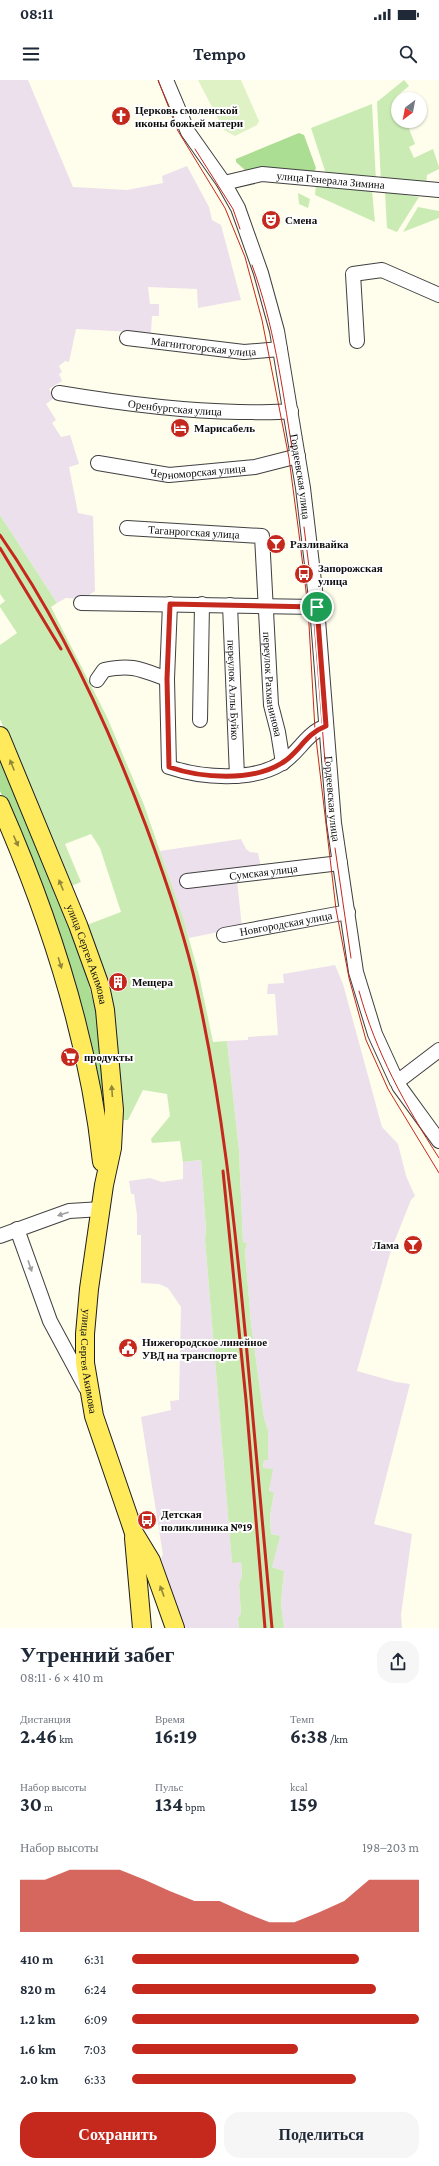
<!DOCTYPE html>
<html lang="ru">
<head>
<meta charset="utf-8">
<style>
	:root { --surface:#fff; --page:#f6f6f7; --text:#1f2937; --muted:#747a83; --accent:#c5281c }
	body { margin:0; font-family:"Crimson Pro",serif; background:var(--page); color:var(--text); height:100vh; display:flex; flex-direction:column; font-size:15px; white-space:nowrap }
	* { box-sizing:border-box; margin:0 }
	p { font-size:13px; color:var(--muted) }
	.icon { flex:none; width:22px; height:22px; fill:none; stroke:currentColor; stroke-width:2; stroke-linecap:round; stroke-linejoin:round }
	.map { position:relative; height:1548px; overflow:hidden }
	.details { display:flex; flex-direction:column; background:var(--surface); flex:1 }
	.details>* { flex:none }
	.needle { width:26px; rotate:212deg }
	.controls { position:absolute; left:391px; top:12px; display:grid; gap:8px }
	.controls a { display:grid; place-items:center; width:36px; height:36px; border-radius:50%; background:var(--surface); box-shadow:0 1px 3px #0004; font-size:20px }
	.pin { position:absolute; display:grid; place-items:center; width:34px; height:34px; color:#fff; margin:-17px; border:2px solid #fff; border-radius:50%; box-shadow:0 1px 4px #0007 }
	.round { display:grid; place-items:center; flex:none; width:42px; height:42px; border-radius:16px; background:var(--page) }
	.overview { display:flex; align-items:center; justify-content:space-between; height:68px; padding:0 20px }
	h1 { font-size:22px; font-weight:700; line-height:30px }
	.stats { display:grid; grid-template-columns:repeat(3,1fr); gap:6px; height:68px; padding:4px 20px }
	.stats div { display:grid; align-content:center }
	.stats b { font-size:20px; font-weight:700 }
	.stats small { font-size:11px; font-weight:400 }
	.stats p { font-size:11px }
	.chart { height:112px; padding:8px 20px }
	.chart p { display:flex; justify-content:space-between }
	.chart svg { width:100%; height:72px; margin-top:4px; fill:var(--accent); opacity:.7 }
	.button { display:flex; gap:8px; margin-top:auto; padding:8px 20px }
	.button a { flex:1; height:46px; border-radius:16px; background:var(--accent); color:#fff; font-size:16px; font-weight:700; line-height:46px; text-align:center }
	.button a+a { background:var(--page); color:var(--text) }
	ul { padding:0 20px; list-style:none; font-size:13px }
	li { display:grid; grid-template-columns:64px 48px 1fr; align-items:center; height:30px }
	li i { height:10px; border-radius:5px; background:var(--accent) }
	.status { display:flex; justify-content:space-between; align-items:center; height:28px; padding:0 20px; background:var(--surface); direction:ltr }
	.status svg { height:11px; fill:currentColor }
	header { display:flex; justify-content:space-between; align-items:center; height:52px; padding:0 20px; background:var(--surface); font-size:18px; font-weight:700 }
	.map>svg:first-child { display:block }
</style>
</head>
<body>
<div class="status"><b>08:11</b><svg viewBox="0 0 49 12"><path d="M0 12V9h3v3zM5 12V6h3v6zM10 12V3h3v9zM15 12V0h3v12zM26 1h20v11H26zM47 4h2v5h-2z"/></svg></div>
<header><svg class="icon" aria-label="menu" viewBox="0 0 24 24"><path d="M4 6h16M4 12h16M4 18h16"/></svg>Tempo<svg class="icon" aria-label="search" viewBox="0 0 24 24"><circle cx="10" cy="10" r="6"/><path d="M15 15l6 6"/></svg></header>
<div class="map">
<svg width="439" height="1548" viewBox="0 0 439 1548">
	<rect width="100%" height="100%" fill="#fffdec"/>
	<g fill="#ece0ec">
		<polygon points="0,0 28,0 73,107 127,110 163,103 162,96 187,86 209,127 212,140 221,145 241,220 198,228 197,209 148,207 150,224 159,224 159,236 152,236 151,253 76,249 69,282 65,281 59,286 62,292 59,294 62,301 49,309 54,318 46,324 56,340 52,343 61,357 70,355 79,384 69,387 78,433 93,436 95,511 83,519 66,518 57,523 0,435"/>
		<polygon points="241,759 246,769 250,772 258,773 261,787 237,801 242,847 189,858 160,771"/>
		<polygon points="335,885 343,904 382,1047 398,1064 406,1096 415,1116 411,1120 391,1170 357,1291 396,1302 410,1304 374,1444 412,1454 401,1535 402,1548 284,1548 281,1523 284,1491 272,1487 279,1456 271,1454 270,1436 274,1413 269,1412 272,1389 263,1389 264,1379 268,1379 268,1350 264,1338 251,1243 245,1171 247,1163 243,1162 239,1070 227,961 248,960 248,957 278,955 275,914 267,914 268,904 284,903 283,894"/>
		<polygon points="201,1080 206,1150 205,1160 232,1482 241,1482 242,1496 239,1504 241,1534 238,1538 239,1548 183,1548 161,1478 163,1475 141,1337 171,1330 170,1321 179,1320 181,1227 168,1208 159,1204 141,1203 141,1155 137,1155 137,1135 134,1114 131,1114 129,1101 150,1098 162,1102 183,1099 183,1082"/>
	</g>
	<g fill="#caecb4">
		<polygon points="404,0 409,6 397,16 398,41 406,41 415,64 409,67 414,78 433,69 439,87 439,89 427,95 426,106 381,103 377,22"/>
		<polygon points="372,24 376,102 327,97 311,48"/>
		<polygon points="316,104 372,111 375,142 315,115"/>
		<polygon points="385,112 419,117 397,152 387,148"/>
		<polygon points="298,113 310,119 308,128 299,124"/>
		<polygon points="418,127 439,131 439,138 403,152"/>
		<polygon points="0,435 57,523 51,527 107,637 144,725 183,838 199,895 213,962 227,961 239,1070 243,1162 247,1163 245,1171 251,1243 264,1338 268,1350 268,1380 264,1380 263,1388 273,1389 269,1411 274,1413 270,1436 271,1454 280,1456 272,1487 284,1491 281,1523 284,1548 239,1548 238,1538 241,1534 239,1504 242,1496 241,1482 232,1483 205,1160 206,1150 201,1080 183,1082 180,1061 152,1063 151,1059 170,1036 167,1014 143,1010 128,1040 119,1040 84,846 121,832 100,768 91,754 65,764 81,802 69,807 0,639 0,565 17,553 0,527 0,525 5,521 0,514"/>
	</g>
	<g fill="#abdd92">
		<polygon points="299,53 304,55 316,88 313,94 246,91 236,82 236,79"/>
		<polygon points="0,669 74,849 97,936 109,1032 100,1032 28,779 0,711"/>
	</g>
	<polygon fill="#def2c6" points="198,0 241,0 259,41 257,45 235,56 224,50"/>
	<g fill="none" stroke-linecap="round" stroke-linejoin="round">
		<defs>
			<g id="minor">
				<path id="s1" d="M166,0l22,52 36,51 14,25 23,65 16,58 26,157 14,119 17,216 22,149 19,62 22,48 42,-32"/>
				<path id="s2" d="M224,103l38,-9 177,16"/>
				<path id="s3" d="M127,258l117,14 36,-3"/>
				<polyline points="357,261 353,194 382,190 439,215"/>
				<path id="s4" d="M59,313c60,10 119,18 180,19 17,0 34,1 52,-1"/>
				<path id="s5" d="M98,383l71,12 86,-8 43,-11"/>
				<path id="s6" d="M127,448l135,8 9,169 7,27 5,31"/>
				<polyline points="81,523 317,527"/>
				<path d="M170,524l-3,75 2,88c32,11 83,15 113,-4 17,-10 23,-29 44,-37"/>
				<path id="s7" d="M230,525l7,171"/>
				<path d="M97,600l7,-10c28,-6 36,-1 63,9"/>
				<polyline points="200,640 202,524"/>
				<path id="s8" d="M187,801l153,-18"/>
				<path id="s9" d="M224,855l124,-23"/>
				<polyline points="399,1006 439,1061"/>
				<polyline points="17,1149 50,1241 86,1308"/>
				<polyline points="0,1156 69,1131 102,1129"/>
			</g>
			<g id="major">
				<path id="s10" d="M0,656l78,189 22,61 5,24 9,100 -2,38 -8,37 -15,104 -4,45v29l9,53 36,105 4,12 17,28 24,67"/>
				<path d="M0,725c50,114 89,233 102,357"/>
				<polyline points="134,1458 142,1548"/>
			</g>
		</defs>
		<use href="#minor" stroke="#404040" stroke-width="16"/>
		<use href="#major" stroke="#1e1e1e" stroke-width="20"/>
		<use href="#minor" stroke="#fff" stroke-width="14"/>
		<use href="#major" stroke="#ffea5c" stroke-width="18"/>
		<g stroke="#c5281c" stroke-width="1">
			<polyline points="158,0 178,51 225,128 245,177 262,240 289,378 299,454 308,527 315,650 336,829 349,898 366,960 388,1009 439,1093"/>
			<polyline points="195,69 233,129 240,149"/>
			<path d="M252,185c22,60 30,121 40,183"/>
			<polyline points="304,447 309,487"/>
			<polyline points="314,541 325,682"/>
			<polyline points="335,768 351,878"/>
			<path d="M359,911c17,62 46,114 80,167"/>
		</g>
		<g stroke="#c5281c" stroke-width="3">
			<path d="M0,455c62,89 108,190 146,291 20,54 39,109 51,164 25,113 37,227 48,341 9,99 18,198 27,297"/>
			<polyline points="0,468 61,569"/>
			<polyline points="223,1091 246,1320 265,1548"/>
		</g>
	</g>
	<defs><path id="oneway-solid" d="M-6-.8H1V-3.2L6.5 0L1 3.2V.8H-6Z"/></defs>
	<g fill="#928738">
		<use href="#oneway-solid" transform="translate(12 685) rotate(-112)"/>
		<use href="#oneway-solid" transform="translate(16 761) rotate(66)"/>
		<use href="#oneway-solid" transform="translate(61 805) rotate(-112)"/>
		<use href="#oneway-solid" transform="translate(60 883) rotate(73)"/>
		<use href="#oneway-solid" transform="translate(112 1011) rotate(-94)"/>
		<use href="#oneway-solid" transform="translate(162 1511) rotate(-110)"/>
	</g>
	<g fill="#9e9e9e">
		<use href="#oneway-solid" transform="translate(63 1134) rotate(162)"/>
		<use href="#oneway-solid" transform="translate(30 1186) rotate(71)"/>
	</g>
	<g fill="none" stroke-linecap="round" stroke-linejoin="round">
		<defs>
			<path id="route" d="M170,524l147,3 9,119c-21,8 -27,27 -44,37 -30,19 -81,15 -113,4l-2,-88z"/>
		</defs>
		<use href="#route" stroke="#fff" stroke-width="8"/>
		<use href="#route" stroke="#c5281c" stroke-width="5"/>
	</g>
	<defs>
		<symbol id="church-disc" viewBox="-11 -11 22 22"><circle r="9.5" fill="#c5281c" stroke="#fff"/><path d="M-1.2-6h2.4v3.5h3.3v2.4h-3.3V6h-2.4V-.1h-3.3v-2.4h3.3Z" fill="#fff"/></symbol>
		<symbol id="theatre-disc" viewBox="-11 -11 22 22"><circle r="9.5" fill="#c5281c" stroke="#fff"/><path d="M-5-5.5Q0-4 5-5.5V0Q5 5 0 6Q-5 5-5 0ZM-3.3-2.5H-1v1.5H-3.3ZM1-2.5H3.3v1.5H1ZM-2.8 1Q0 5.5 2.8 1Z" fill="#fff"/></symbol>
		<symbol id="hotel-disc" viewBox="-11 -11 22 22"><circle r="9.5" fill="#c5281c" stroke="#fff"/><path d="M-6-4.5h1.5V1H6V5H4.5V3h-9V5H-6ZM-4 0a1.8 1.8 0 1 1 3.6 0ZM.5 0V-2.5h3Q6-2.5 6 0Z" fill="#fff"/></symbol>
		<symbol id="bar-disc" viewBox="-11 -11 22 22"><circle r="9.5" fill="#c5281c" stroke="#fff"/><path d="M-6-5H6L.8 .8V4.5H3.5V6h-7V4.5H-.8V.8Z" fill="#fff"/></symbol>
		<symbol id="bus-disc" viewBox="-11 -11 22 22"><circle r="9.5" fill="#c5281c" stroke="#fff"/><path d="M-5-6H5V4H4V6H2V4H-2V6H-4V4H-5ZM-3.5-4V0h7V-4ZM-3.5 1.2v1.5H-2V1.2ZM2 1.2v1.5H3.5V1.2Z" fill="#fff"/></symbol>
		<symbol id="building-disc" viewBox="-11 -11 22 22"><circle r="9.5" fill="#c5281c" stroke="#fff"/><path d="M-4-6H4V6H1V3H-1V6H-4ZM-2.5-4.3h1.7v1.8h-1.7ZM.8-4.3h1.7v1.8H.8ZM-2.5-1h1.7V.8h-1.7ZM.8-1h1.7V.8H.8Z" fill="#fff"/></symbol>
		<symbol id="supermarket-disc" viewBox="-11 -11 22 22"><circle r="9.5" fill="#c5281c" stroke="#fff"/><path d="M-6-5.5h2.5l.6 2H6L4.5 2H-2.5L-4.4-4H-6ZM-1.5 3.2a1.3 1.3 0 1 0 .1 0ZM3 3.2a1.3 1.3 0 1 0 .1 0Z" fill="#fff"/></symbol>
		<symbol id="civic-disc" viewBox="-11 -11 22 22"><circle r="9.5" fill="#c5281c" stroke="#fff"/><path d="M-.6-6.5H3V-4.5H.6V-3L4-1V1h2V6H-6V1h2V-1L-.6-3ZM-1.2 2.5V6h2.4V2.5Z" fill="#fff"/></symbol>
	</defs>
	<g fill-rule="evenodd">
		<use href="#church-disc" x="110" y="25" width="22" height="22"/>
		<use href="#theatre-disc" x="260" y="129" width="22" height="22"/>
		<use href="#hotel-disc" x="169" y="337" width="22" height="22"/>
		<use href="#bar-disc" x="265" y="453" width="22" height="22"/>
		<use href="#bus-disc" x="293" y="483" width="22" height="22"/>
		<use href="#building-disc" x="107" y="891" width="22" height="22"/>
		<use href="#supermarket-disc" x="59" y="966" width="22" height="22"/>
		<use href="#bar-disc" x="402" y="1154" width="22" height="22"/>
		<use href="#civic-disc" x="117" y="1257" width="22" height="22"/>
		<use href="#bus-disc" x="136" y="1429" width="22" height="22"/>
	</g>
	<g text-anchor="middle" stroke-width="4" stroke-linejoin="round" paint-order="stroke">
		<g font-size="11" font-weight="bold" fill="#0d0d0d" stroke="#fff" text-anchor="start">
			<text x="135" y="34">Церковь смоленской<tspan x="135" dy="13">иконы божьей матери</tspan></text>
			<text x="285" y="144">Смена</text>
			<text x="194" y="352">Марисабель</text>
			<text x="290" y="468">Разливайка</text>
			<text x="318" y="492">Запорожская<tspan x="318" dy="13">улица</tspan></text>
			<text x="132" y="906">Мещера</text>
			<text x="84" y="981">продукты</text>
			<text x="399" y="1169" text-anchor="end">Лама</text>
			<text x="142" y="1266">Нижегородское линейное<tspan x="142" dy="13">УВД на транспорте</tspan></text>
			<text x="161" y="1438">Детская<tspan x="161" dy="13">поликлиника №19</tspan></text>
		</g>
		<g font-size="11" fill="#0d0d0d" stroke="#fff">
			<text dy="4" stroke="none"><textPath href="#s2" startOffset="108">улица Генерала Зимина</textPath></text>
			<text dy="4" stroke="none"><textPath href="#s3" startOffset="77">Магнитогорская улица</textPath></text>
			<text dy="4" stroke="none"><textPath href="#s4" startOffset="117">Оренбургская улица</textPath></text>
			<text dy="4" stroke="none"><textPath href="#s5" startOffset="101">Черноморская улица</textPath></text>
			<text dy="4" stroke="none"><textPath href="#s1" startOffset="424">Гордеевская улица</textPath></text>
			<text dy="4" stroke="none"><textPath href="#s6" startOffset="67">Таганрогская улица</textPath></text>
			<text dy="4" stroke="none"><textPath href="#s6" startOffset="284">переулок Рахманинова</textPath></text>
			<text dy="4" stroke="none"><textPath href="#s7" startOffset="85">переулок Аллы Буйко</textPath></text>
			<text dy="4" stroke="none"><textPath href="#s1" startOffset="748">Гордеевская улица</textPath></text>
			<text dy="4" stroke="none"><textPath href="#s8" startOffset="77">Сумская улица</textPath></text>
			<text dy="4" stroke="none"><textPath href="#s9" startOffset="63">Новгородская улица</textPath></text>
			<text dy="4" stroke="none"><textPath href="#s10" startOffset="235">улица Сергея Акимова</textPath></text>
			<text dy="4" stroke="none"><textPath href="#s10" startOffset="648">улица Сергея Акимова</textPath></text>
		</g>
	</g>
</svg>
<div class="controls">
<a><svg class="needle" viewBox="-14 -14 28 28"><path d="M0-13l5 13h-10z" fill="#e53935"/><path d="M0 13l5-13h-10z" fill="#747a83"/></svg></a>
</div>
<div class="pin" style="left:317px;top:527px;background:#1e9e55"><svg class="icon" aria-label="arrive" viewBox="0 0 24 24"><path d="M6 21V4h12l-3 4 3 4H6"/></svg></div>
</div>
<section class="details">
<div class="overview"><div><h1>Утренний забег</h1><p>08:11 · 6 × 410 m</p></div><a class="round"><svg class="icon" aria-label="share" viewBox="0 0 24 24"><path d="M12 15V3M7 8l5-5 5 5M5 13v7h14v-7"/></svg></a></div>
<div class="stats">
<div><p>Дистанция</p><b>2.46<small> km</small></b></div>
<div><p>Время</p><b>16:19</b></div>
<div><p>Темп</p><b>6:38<small> /km</small></b></div>
</div>
<div class="stats">
<div><p>Набор высоты</p><b>30<small> m</small></b></div>
<div><p>Пульс</p><b>134<small> bpm</small></b></div>
<div><p>kcal</p><b>159</b></div>
</div>
<div class="chart"><p><span>Набор высоты</span>198–203 m</p>
<svg viewBox="0 0 160 44" preserveAspectRatio="none"><path d="M0 44V12L10 12L20 6L30 6L40 6L50 12L60 19L70 25L80 25L90 32L100 38L110 38L120 32L130 25L140 12L150 12L160 12V44z"/></svg>
</div>
<ul>
<li><b>410 m</b>6:31<i style="width:79%"></i></li>
<li><b>820 m</b>6:24<i style="width:85%"></i></li>
<li><b>1.2 km</b>6:09<i style="width:100%"></i></li>
<li><b>1.6 km</b>7:03<i style="width:58%"></i></li>
<li><b>2.0 km</b>6:33<i style="width:78%"></i></li>
</ul>
<div class="button"><a>Сохранить</a><a>Поделиться</a></div>
</section>
</body>
</html>
